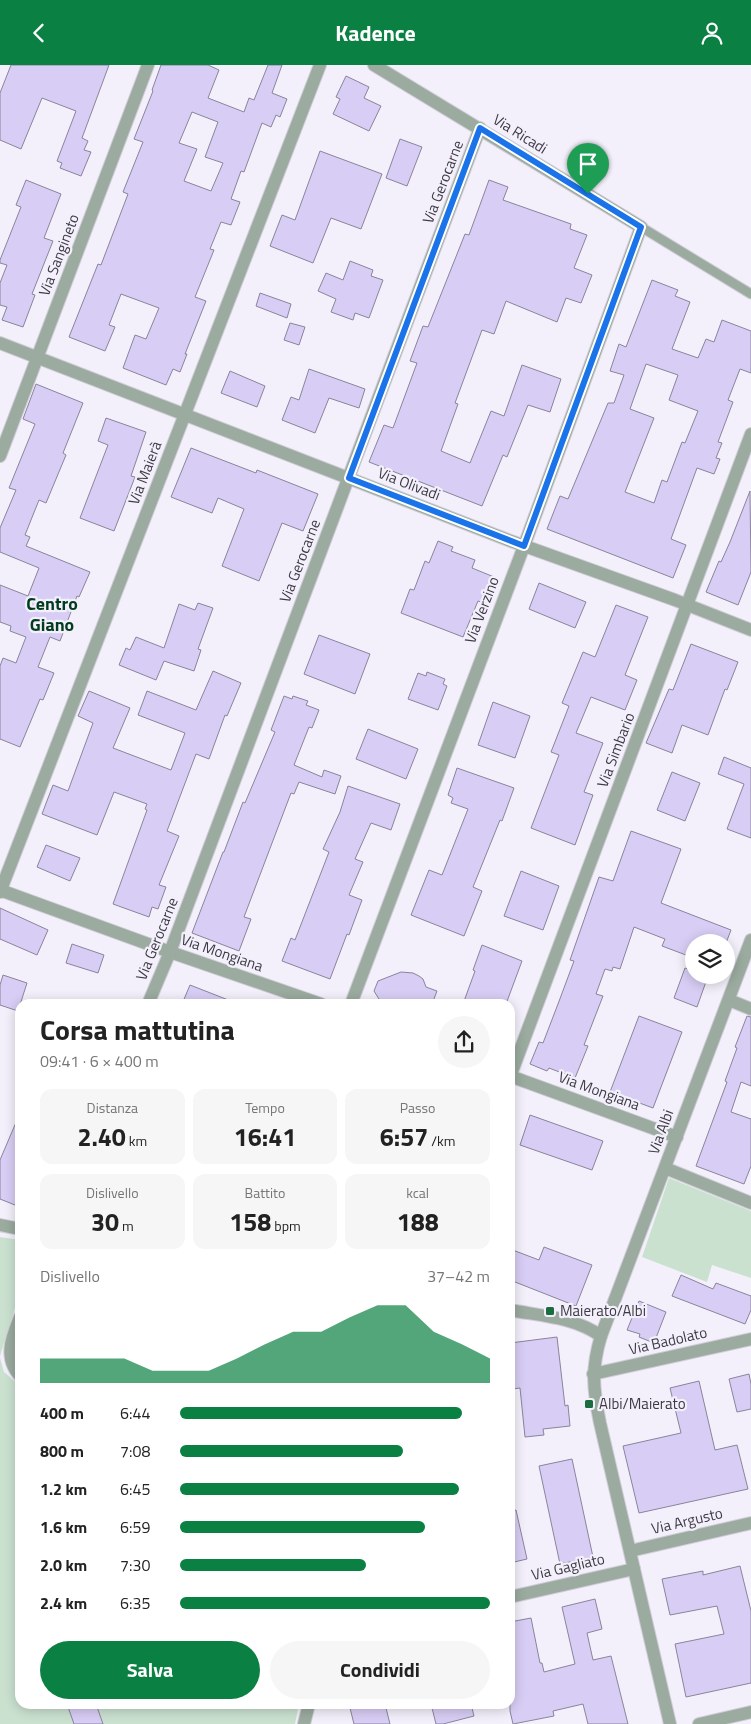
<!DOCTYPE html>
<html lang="it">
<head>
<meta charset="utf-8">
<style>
	:root { --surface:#fff; --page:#f6f6f6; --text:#222; --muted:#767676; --accent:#0b8043 }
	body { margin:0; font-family:"Titillium Web",sans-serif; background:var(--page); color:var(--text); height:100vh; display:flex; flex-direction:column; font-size:19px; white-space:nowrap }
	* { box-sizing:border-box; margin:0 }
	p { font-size:16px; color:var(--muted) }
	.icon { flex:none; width:28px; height:28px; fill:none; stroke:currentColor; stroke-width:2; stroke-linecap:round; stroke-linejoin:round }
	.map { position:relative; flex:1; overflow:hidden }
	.panel { position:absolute; left:15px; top:934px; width:500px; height:710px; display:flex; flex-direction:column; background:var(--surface); border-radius:15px; box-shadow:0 2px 12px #0003 }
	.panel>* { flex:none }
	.buttons { position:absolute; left:685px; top:869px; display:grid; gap:10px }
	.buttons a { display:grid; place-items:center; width:50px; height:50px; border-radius:50%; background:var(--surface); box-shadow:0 2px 12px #0003; font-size:25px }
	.pin { position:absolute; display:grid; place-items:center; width:42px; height:42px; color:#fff; margin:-51px -21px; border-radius:50% 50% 50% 0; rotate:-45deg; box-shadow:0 0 5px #0007 }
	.pin .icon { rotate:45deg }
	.round { display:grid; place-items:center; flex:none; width:52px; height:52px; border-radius:26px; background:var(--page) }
	.headline { display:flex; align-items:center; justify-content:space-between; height:85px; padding:0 25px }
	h1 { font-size:28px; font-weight:700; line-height:38px }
	.metrics { display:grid; grid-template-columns:repeat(3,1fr); gap:8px; height:85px; padding:5px 25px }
	.metrics div { display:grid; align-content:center; border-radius:12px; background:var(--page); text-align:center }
	.metrics b { font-size:25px; font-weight:700 }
	.metrics small { font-size:14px; font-weight:400 }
	.metrics p { font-size:14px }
	.chart { height:140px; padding:10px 25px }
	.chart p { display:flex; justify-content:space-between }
	.chart svg { width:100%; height:90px; margin-top:5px; fill:var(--accent); opacity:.7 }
	.primary-button { display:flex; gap:10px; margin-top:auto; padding:10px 25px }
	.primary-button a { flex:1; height:58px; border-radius:30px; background:var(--accent); color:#fff; font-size:20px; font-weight:700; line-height:58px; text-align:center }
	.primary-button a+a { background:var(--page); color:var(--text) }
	ul { padding:0 25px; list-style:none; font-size:16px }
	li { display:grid; grid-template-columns:80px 60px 1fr; align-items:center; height:38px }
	li i { height:12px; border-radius:6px; background:var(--accent) }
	header { display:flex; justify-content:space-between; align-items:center; height:65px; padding:0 25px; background:var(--accent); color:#fff; font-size:22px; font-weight:700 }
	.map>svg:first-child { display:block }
</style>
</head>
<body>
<header><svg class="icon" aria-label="back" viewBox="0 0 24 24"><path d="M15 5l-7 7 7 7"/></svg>Kadence<svg class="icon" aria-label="person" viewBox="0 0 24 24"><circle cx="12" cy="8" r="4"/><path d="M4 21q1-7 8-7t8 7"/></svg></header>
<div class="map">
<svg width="751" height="1659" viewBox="0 0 751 1659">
	<rect width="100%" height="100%" fill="#f3f0fb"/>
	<g fill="#cae1d0">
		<polygon points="669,1113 751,1146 751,1213 712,1200 707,1217 642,1192"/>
		<polygon points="0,1172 20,1175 20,1227 0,1291"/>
		<polygon points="0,1293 4,1307 20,1321 20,1639 299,1639 295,1659 0,1659"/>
	</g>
	<g fill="#d8cdf4" stroke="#8a849c" fill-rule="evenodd">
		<polygon points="11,0 109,0 82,73 88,76 84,85 91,87 81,111 60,103 62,98 57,96 76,46 42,33 21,84 0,75 0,28"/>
		<path d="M161,0h47l11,5 -11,28 36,14 5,-14 5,2 14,-35h14l-10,28 15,6 -7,18 -4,-2 -5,12 -9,-4 -18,49 -3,-1 -10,28 9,3 -9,23 -10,-3 -11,27 4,1 -19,47 11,4 -21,53h2l-7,18 -7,-3 -7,16 -43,-17 12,-33 11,4 13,-31 -38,-14 -12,31 6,2 -10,24 -36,-14 29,-73 3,1 27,-71 -5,-2 20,-50 -9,-3 19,-48 -1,-1zM192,47l26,10 -13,35 18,6 -12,28 -27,-10 13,-32 -18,-6z"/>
		<polygon points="346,11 369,22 364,33 381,41 369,66 333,49 340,34 336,32"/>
		<polygon points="400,74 422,82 407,121 386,113"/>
		<polygon points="320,86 382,109 361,164 331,153 313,198 270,181 282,150 295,155"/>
		<polygon points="26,115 61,129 44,173 53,176 32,229 35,230 23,262 2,255 7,242 0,240 0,218 7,200 0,198 0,195 21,142 16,140"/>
		<polygon points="489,115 508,122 503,135 571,159 570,164 587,170 574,203 592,210 581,238 566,233 557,257 506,236 494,269 482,265 455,338 458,339 441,386 470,398 491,346 504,351 522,300 561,314 550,347 528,340 507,392 503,390 482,441 369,397 384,360 393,363 417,298 410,296 423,261 428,262 465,169 469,170"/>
		<polygon points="350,196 373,205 371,211 383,215 369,253 355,248 353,255 331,247 336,234 318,226 326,208 343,215"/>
		<path d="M652,215l26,10 -3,6 15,6 -18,47 26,9 8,-19 8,3 8,-22 29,11v42l-11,-4 -12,31 5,2 -15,40 4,1 -6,15 4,1 -6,15 -17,-6 -26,71 15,6 -13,33 -126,-49 13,-33 8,3 40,-96h6l10,-28 -14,-4 9,-27 7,3zM646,299l32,11 -9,25 29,11 -13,32 -3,-1 -15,40 -5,-2 -8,23 -29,-11 29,-74 -24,-9z"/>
		<polygon points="260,228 291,239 287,253 256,241"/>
		<polygon points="290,258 305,262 299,280 284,275"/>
		<polygon points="309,304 365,324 359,343 329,333 315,368 282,355 291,332 299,335"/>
		<polygon points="230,306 265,321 257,342 221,328"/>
		<polygon points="36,319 83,338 63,388 66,390 46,438 39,435 25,470 30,472 26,481 90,507 79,532 77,531 60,576 50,572 38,602 54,608 43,635 40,634 20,682 0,674 0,601 3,593 16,598 26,572 10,566 11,561 0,557 0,520 28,531 39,503 0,487 0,463 16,425 9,423 35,359 23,354"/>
		<polygon points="106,353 146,367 131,411 135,412 114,466 80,453 108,380 98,376"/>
		<polygon points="191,383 256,408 257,405 318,429 303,466 282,458 259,516 222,501 244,444 218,433 212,448 171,432"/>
		<polygon points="750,426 751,507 738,540 706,527 719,496 721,497 730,477"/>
		<polygon points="438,476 453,482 451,486 475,495 472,503 499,514 488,540 478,536 463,572 401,548 410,524 414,525 425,496 429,498"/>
		<polygon points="539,518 586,537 575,563 529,544"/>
		<polygon points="198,538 213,543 198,584 201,585 194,606 164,596 156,615 119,600 126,583 130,585 136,572 164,583 179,539 195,545"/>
		<polygon points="616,540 648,552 625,610 637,615 625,645 591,632 576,668 603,678 584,727 593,730 575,780 531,763 559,690 551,687 569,641 562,638 583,587 595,592"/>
		<polygon points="319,570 370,589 355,629 304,609"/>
		<polygon points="691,579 738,597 727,625 725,624 708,670 682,660 672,688 646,678 669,624 673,625"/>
		<polygon points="213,606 241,618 227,651 225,650 209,694 196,689 167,766 179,771 159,820 166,822 158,844 152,842 149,852 113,839 147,745 145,744 147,739 114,727 97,770 42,749 53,720 68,726 93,658 78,651 89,626 130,643 113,683 171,705 185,668 138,650 147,626 196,645"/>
		<polygon points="427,607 445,614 443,619 447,621 438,645 408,634 418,608 426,611"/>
		<polygon points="284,631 292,634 293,631 308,636 306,640 319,645 312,663 309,662 294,700 322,712 324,705 341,711 335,729 299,717 294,729 291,728 244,852 251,854 239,886 192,868 223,787 224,787 243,737 245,738 275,667 271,665"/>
		<polygon points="493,637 530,651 515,693 478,680"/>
		<polygon points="368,664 418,684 406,714 356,694"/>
		<polygon points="724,692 751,703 751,773 727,764 744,719 718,709"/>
		<polygon points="457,703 514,723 502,756 500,755 473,822 482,826 464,871 411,850 429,805 442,810 468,744 451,738 453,733 448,730"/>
		<polygon points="672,707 700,718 685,756 657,745"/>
		<polygon points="348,721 400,739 391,765 371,758 355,794 363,797 349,830 362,835 349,870 347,869 330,914 282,896 291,873 295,875 329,787 323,784 340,747"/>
		<polygon points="631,766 681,784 661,838 731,865 726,878 694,878 694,893 662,881 665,874 634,862 620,904 613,902 612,906 605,904 596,929 603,931 584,980 588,981 575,1013 549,1003 547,1006 530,999 539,977 543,978 558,939 574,896 570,895 599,812 613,816"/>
		<polygon points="46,780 80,793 70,816 37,802"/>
		<polygon points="521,806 559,821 543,865 504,851"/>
		<polygon points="0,843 48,865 37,890 0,874"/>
		<polygon points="72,879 104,890 98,908 66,898"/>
		<polygon points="482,880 522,896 506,939 463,939 475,906 473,905"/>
		<polygon points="685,903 694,906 694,910 708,911 697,942 674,933"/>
		<polygon points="401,907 413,908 419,911 423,914 426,922 437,926 432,939 382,939 374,926 378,916"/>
		<polygon points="3,910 27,918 18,946 0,940 0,920"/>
		<polygon points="190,920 236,938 236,939 182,939"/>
		<polygon points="639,951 682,967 653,1043 610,1027"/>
		<polygon points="747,951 751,952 751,1021 741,1017 731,1047 751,1054 751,1101 744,1119 696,1101 727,1017 725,1016 737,983 735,982"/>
		<polygon points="20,1048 20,1142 0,1134 0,1095"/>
		<polygon points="530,1050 603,1076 592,1105 520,1080"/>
		<polygon points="544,1182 592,1200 576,1241 510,1215 510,1184 539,1195"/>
		<polygon points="681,1210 713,1224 716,1218 751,1231 751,1245 745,1259 672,1231"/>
		<polygon points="639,1236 666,1247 654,1278 639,1272 640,1269 627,1265"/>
		<polygon points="557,1272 565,1341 568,1340 570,1361 543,1364 544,1370 525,1372 520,1323 512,1324 510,1305 510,1278"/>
		<polygon points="749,1309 751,1319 751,1344 737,1347 729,1314"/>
		<polygon points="699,1316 715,1385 737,1380 748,1424 639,1448 623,1381 681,1368 670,1323"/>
		<polygon points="572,1394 593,1492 560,1499 539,1401"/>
		<polygon points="516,1445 527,1494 510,1498 510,1446"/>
		<polygon points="740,1501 751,1546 751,1618 686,1632 675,1579 724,1569 717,1541 670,1550 662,1514 703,1506 703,1510"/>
		<polygon points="595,1534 602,1564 587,1568 593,1595 611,1591 628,1659 588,1659 583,1639 553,1646 554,1651 513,1659 510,1646 510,1557 531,1553 540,1598 542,1598 544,1607 575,1599 562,1542"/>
		<polygon points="67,1639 96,1639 103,1659 74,1659"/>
		<polygon points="349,1639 385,1639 390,1659 354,1659"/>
		<polygon points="431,1639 471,1639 474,1651 443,1659 436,1659"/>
	</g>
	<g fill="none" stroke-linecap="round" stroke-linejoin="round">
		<defs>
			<polyline id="lane" points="641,162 751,229"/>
			<g id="street">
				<polyline points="0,278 508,475 675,535 751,565"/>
				<polyline points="0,391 148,0"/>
				<polyline points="0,825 170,887 321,939"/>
				<polyline points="0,827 320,0"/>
				<polyline points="729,935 751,944"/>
				<polyline points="148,939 170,887 480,63"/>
				<polyline points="351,939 524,481 641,162 374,0"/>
				<polyline points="510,1011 677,1072"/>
				<polyline points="510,1012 751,369"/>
				<polyline points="665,1103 751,1138"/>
				<polyline points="0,1160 20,1164"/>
				<path d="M510,1245c32,6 64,7 91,26"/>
				<path d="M20,1252c-8,20 -17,40 0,59"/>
				<polyline points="593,1309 751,1274"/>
				<polyline points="630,1486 751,1458"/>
				<polyline points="510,1532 634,1504"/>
				<polyline points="304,1659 309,1639"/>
				<path d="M670,1659l-70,-301c-7,-34 -9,-54 1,-87l150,-396"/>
				<polyline points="699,1659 751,1647"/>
			</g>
		</defs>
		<use href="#lane" stroke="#cfccd6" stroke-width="11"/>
		<use href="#street" stroke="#cfccd6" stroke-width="14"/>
		<use href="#lane" stroke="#9bab9f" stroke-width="9"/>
		<use href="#street" stroke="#9bab9f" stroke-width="12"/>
	</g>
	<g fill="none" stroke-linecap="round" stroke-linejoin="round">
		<defs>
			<polygon id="route" points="480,63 641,162 524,481 349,413"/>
		</defs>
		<use href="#route" stroke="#fff" stroke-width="10"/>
		<use href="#route" stroke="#1a73e8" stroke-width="6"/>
	</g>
	<g fill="#1a6d3e" stroke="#f3f0fb" stroke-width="2">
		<rect x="545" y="1241" width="10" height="10" rx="2.5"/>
		<rect x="584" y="1334" width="10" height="10" rx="2.5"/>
	</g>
	<g text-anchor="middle" stroke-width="4.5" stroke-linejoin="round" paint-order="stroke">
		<g font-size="15" fill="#3d3a44" stroke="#f3f0fb">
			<text transform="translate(520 69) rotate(32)" y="5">Via Ricadi</text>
			<text transform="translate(443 117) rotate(-69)" y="5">Via Gerocarne</text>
			<text transform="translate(59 190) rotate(-69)" y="5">Via Sangineto</text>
			<text transform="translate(145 408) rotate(-69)" y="5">Via Maierà</text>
			<text transform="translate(409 419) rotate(21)" y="5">Via Olivadi</text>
			<text transform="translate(300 496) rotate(-69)" y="5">Via Gerocarne</text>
			<text transform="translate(482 545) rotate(-69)" y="5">Via Verzino</text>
			<text transform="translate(616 685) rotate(-69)" y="5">Via Simbario</text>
			<text transform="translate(157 874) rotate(-68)" y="5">Via Gerocarne</text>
			<text transform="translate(222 888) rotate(19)" y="5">Via Mongiana</text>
			<text transform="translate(599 1026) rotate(20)" y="5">Via Mongiana</text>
			<text transform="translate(661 1067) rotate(-70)" y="5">Via Albi</text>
			<text transform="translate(668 1276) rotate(-13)" y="5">Via Badolato</text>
			<text transform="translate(687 1456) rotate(-13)" y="5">Via Argusto</text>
			<text transform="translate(568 1502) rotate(-13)" y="5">Via Gagliato</text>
		</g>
		<g font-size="15" fill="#3d3a44" stroke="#f3f0fb" text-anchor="start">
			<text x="560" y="1251">Maierato/Albi</text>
			<text x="599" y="1344">Albi/Maierato</text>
		</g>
		<g font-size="18" font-weight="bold" fill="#003c1d" stroke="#f3f0fb">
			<text x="52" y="545">Centro<tspan x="52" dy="21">Giano</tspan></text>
		</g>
	</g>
</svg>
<div class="buttons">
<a><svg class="icon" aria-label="layers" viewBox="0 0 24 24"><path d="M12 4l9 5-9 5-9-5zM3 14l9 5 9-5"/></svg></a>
</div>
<div class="pin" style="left:588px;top:129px;background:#1e9e55"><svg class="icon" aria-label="arrive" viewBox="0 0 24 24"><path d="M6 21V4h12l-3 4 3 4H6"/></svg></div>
<section class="panel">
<div class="headline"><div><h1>Corsa mattutina</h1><p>09:41 · 6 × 400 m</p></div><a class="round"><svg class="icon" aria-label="share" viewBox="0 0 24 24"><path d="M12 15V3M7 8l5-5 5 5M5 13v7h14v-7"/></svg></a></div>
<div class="metrics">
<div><p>Distanza</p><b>2.40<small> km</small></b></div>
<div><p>Tempo</p><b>16:41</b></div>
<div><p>Passo</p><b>6:57<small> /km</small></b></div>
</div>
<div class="metrics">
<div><p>Dislivello</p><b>30<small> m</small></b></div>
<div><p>Battito</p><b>158<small> bpm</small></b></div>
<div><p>kcal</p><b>188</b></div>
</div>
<div class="chart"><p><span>Dislivello</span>37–42 m</p>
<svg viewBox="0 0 160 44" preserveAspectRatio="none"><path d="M0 44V32L10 32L20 32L30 32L40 38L50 38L60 38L70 32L80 25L90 19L100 19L110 12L120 6L130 6L140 19L150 25L160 32V44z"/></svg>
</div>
<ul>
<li><b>400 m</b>6:44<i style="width:91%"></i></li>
<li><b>800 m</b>7:08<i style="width:72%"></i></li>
<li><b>1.2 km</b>6:45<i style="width:90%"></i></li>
<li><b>1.6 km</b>6:59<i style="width:79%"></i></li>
<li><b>2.0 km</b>7:30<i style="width:60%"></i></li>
<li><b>2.4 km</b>6:35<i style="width:100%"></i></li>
</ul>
<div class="primary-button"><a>Salva</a><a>Condividi</a></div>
</section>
</div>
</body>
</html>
